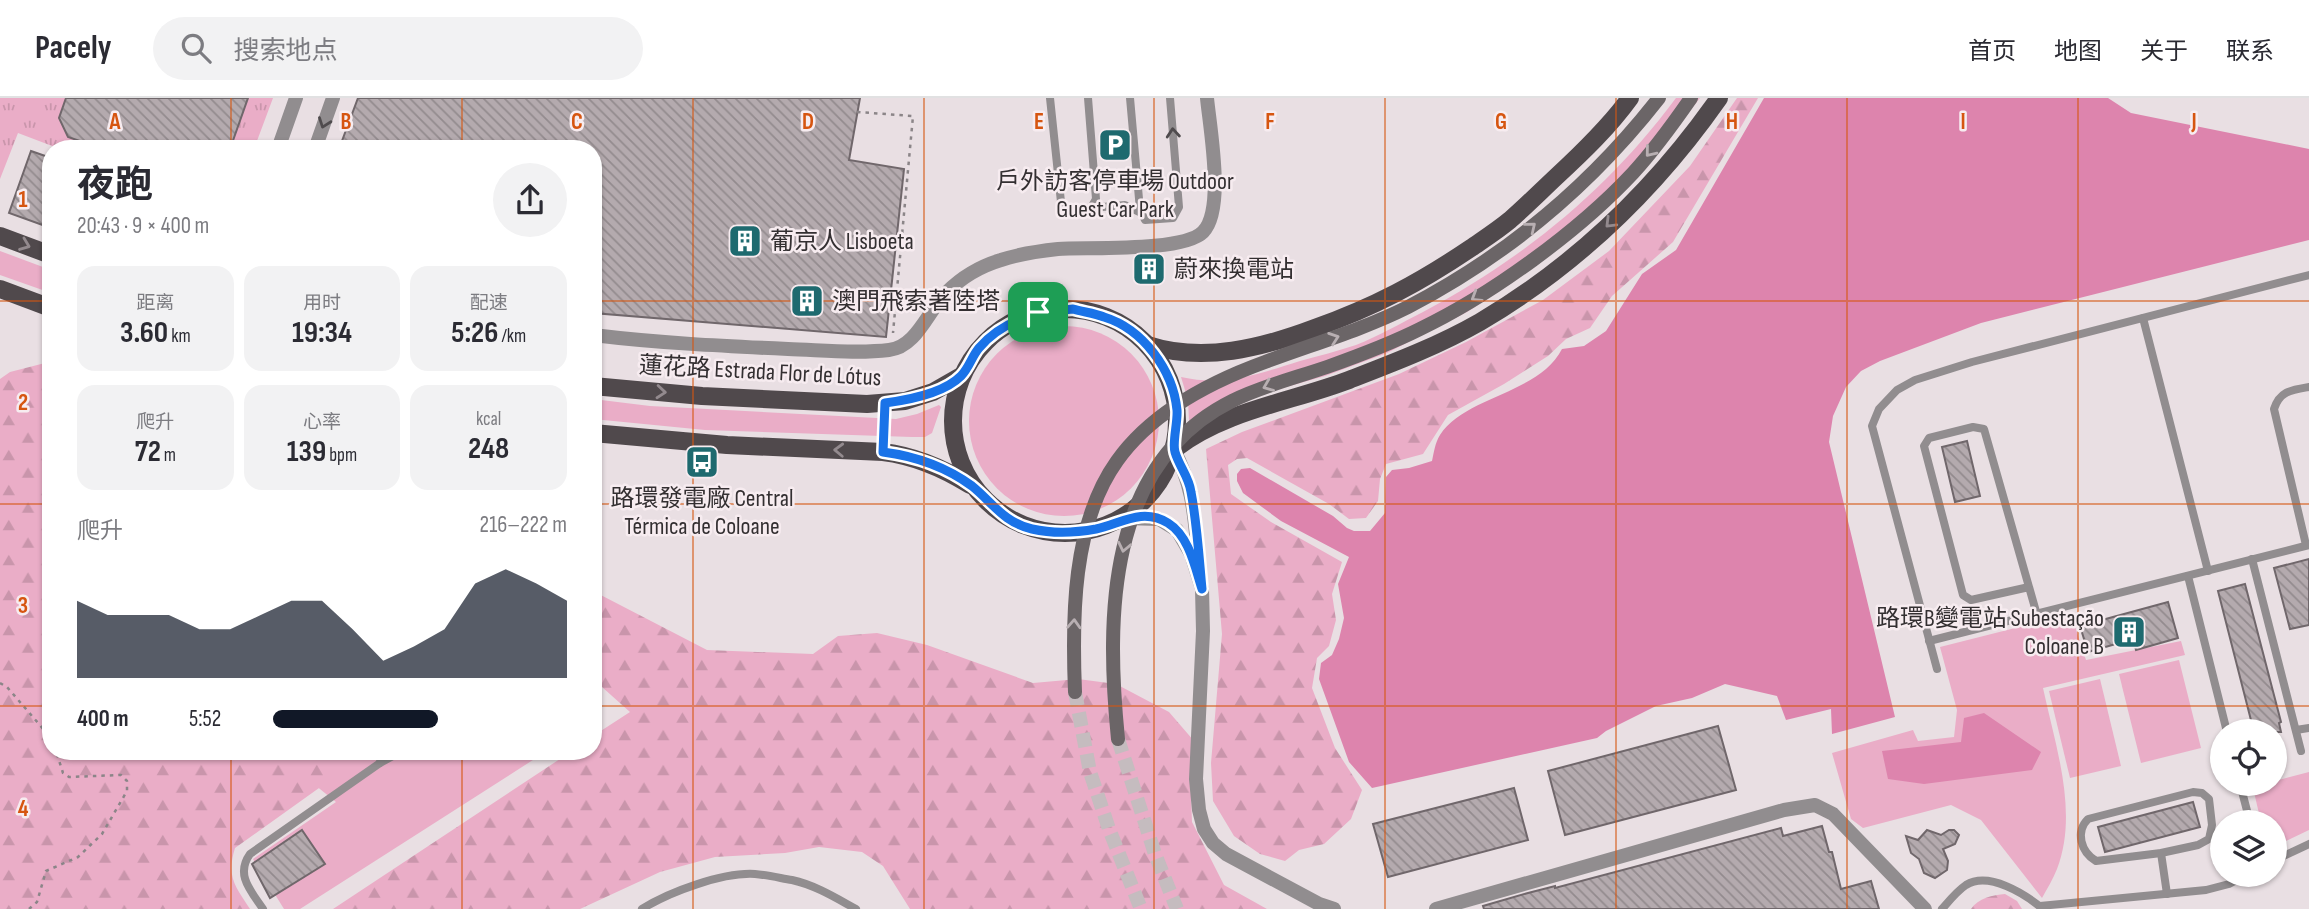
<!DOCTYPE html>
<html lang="zh">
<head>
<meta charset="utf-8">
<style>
	:root { --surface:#fff; --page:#f2f2f3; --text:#2b2b33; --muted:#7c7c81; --line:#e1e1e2; --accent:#111827 }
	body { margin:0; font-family:"Sofia Sans Condensed","Noto Sans SC",sans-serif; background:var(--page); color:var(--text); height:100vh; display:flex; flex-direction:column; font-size:26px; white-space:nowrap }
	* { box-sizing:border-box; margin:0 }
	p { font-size:23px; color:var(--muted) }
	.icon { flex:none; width:38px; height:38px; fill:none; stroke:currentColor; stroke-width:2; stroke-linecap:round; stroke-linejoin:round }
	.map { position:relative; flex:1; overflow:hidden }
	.details { position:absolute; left:42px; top:42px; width:560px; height:620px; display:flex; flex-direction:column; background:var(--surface); border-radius:28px; box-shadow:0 2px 5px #0004 }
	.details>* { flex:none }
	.fabs { position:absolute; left:2210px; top:621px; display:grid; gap:14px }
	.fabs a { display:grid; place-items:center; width:77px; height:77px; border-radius:50%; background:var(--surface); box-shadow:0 2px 5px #0004; font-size:35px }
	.pin { position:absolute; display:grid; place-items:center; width:60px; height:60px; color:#fff; margin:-30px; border-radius:14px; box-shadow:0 4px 10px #0006 }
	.round { display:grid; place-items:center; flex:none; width:74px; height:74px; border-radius:37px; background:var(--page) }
	.head { display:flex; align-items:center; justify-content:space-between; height:119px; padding:0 35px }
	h1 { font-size:38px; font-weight:700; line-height:52px }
	.metrics { display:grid; grid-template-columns:repeat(3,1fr); gap:10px; height:119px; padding:7px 35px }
	.metrics div { display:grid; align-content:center; border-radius:18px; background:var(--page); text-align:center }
	.metrics b { font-size:30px; font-weight:700 }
	.metrics small { font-size:19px; font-weight:400 }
	.metrics p { font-size:19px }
	.chart { height:196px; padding:14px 35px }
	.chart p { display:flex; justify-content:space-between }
	.chart svg { width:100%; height:126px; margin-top:7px; fill:var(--accent); opacity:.7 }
	ul { padding:0 35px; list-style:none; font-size:23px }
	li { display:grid; grid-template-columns:112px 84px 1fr; align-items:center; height:52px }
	li i { height:18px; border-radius:9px; background:var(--accent) }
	header { display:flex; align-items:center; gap:42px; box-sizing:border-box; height:98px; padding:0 35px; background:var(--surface); border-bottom:2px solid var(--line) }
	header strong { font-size:33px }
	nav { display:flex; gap:38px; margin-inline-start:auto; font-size:24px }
	.search { width:490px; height:63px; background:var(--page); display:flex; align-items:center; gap:18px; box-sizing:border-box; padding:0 24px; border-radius:38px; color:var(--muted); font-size:26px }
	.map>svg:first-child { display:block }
</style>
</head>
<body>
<header>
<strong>Pacely</strong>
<div class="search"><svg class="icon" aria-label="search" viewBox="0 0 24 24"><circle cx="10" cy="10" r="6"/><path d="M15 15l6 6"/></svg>搜索地点</div>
<nav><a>首页</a><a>地图</a><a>关于</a><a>联系</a></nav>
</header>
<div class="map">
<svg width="2309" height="811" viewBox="0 0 2309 811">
	<defs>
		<pattern id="forest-firs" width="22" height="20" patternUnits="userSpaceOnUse" patternTransform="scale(1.75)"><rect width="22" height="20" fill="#eaadc7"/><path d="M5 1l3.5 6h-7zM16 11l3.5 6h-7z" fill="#c995ab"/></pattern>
		<pattern id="park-tufts" width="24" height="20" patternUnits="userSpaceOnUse" patternTransform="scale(1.75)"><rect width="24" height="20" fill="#eaadc7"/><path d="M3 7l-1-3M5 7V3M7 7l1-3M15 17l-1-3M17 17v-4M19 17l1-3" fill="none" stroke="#c995ab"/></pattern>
		<pattern id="building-back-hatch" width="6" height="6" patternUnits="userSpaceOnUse" patternTransform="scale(1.75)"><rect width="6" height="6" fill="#b4aaae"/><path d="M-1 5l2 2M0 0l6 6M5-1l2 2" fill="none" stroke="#938b8e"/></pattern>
	</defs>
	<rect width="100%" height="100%" fill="#e9dfe3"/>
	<g fill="#eaadc7">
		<path d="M1676,0h24l-42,53 -145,131 -46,30 -80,41 -62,23 -117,33 -19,12 -1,-21 -7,-23c44,10 77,-3 119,-16 18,-5 38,-10 56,-16 23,-9 45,-22 67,-33 101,-54 184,-121 253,-214z"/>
		<polygon points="0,153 51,172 51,195 0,177"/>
		<circle cx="1064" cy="323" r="95"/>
		<polygon points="593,301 650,308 896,321 917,316 939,307 941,309 932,335 925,339 912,339 705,332 593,321"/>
		<path d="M2071,516l15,46 95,-19 4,14 -142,33c12,57 36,124 14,181 -4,10 -10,20 -15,29l-61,-78 -30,-15 -88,23 -12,-9 -19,-66 81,-23 5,11 36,-4 3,-27 -17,-63z"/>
		<polygon points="2179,562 2201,650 2141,665 2119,576"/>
		<polygon points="2100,581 2121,668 2070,680 2049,593"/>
		<polygon points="306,653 547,653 300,811 284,811 253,761 336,704 294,670"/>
		<polygon points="2309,674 2309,732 2282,745 2275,745 2275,724 2261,724 2253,690 2275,686 2275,683"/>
	</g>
	<g fill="url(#forest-firs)">
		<polygon points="1737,0 1758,0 1673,144 1612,198 1590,230 1566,241 1548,258 1504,286 1448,317 1423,356 1386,366 1380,381 1378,403 1366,420 1349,421 1329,406 1247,360 1237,361 1228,367 1231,396 1271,424 1342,464 1332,496 1336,522 1329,548 1317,560 1312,590 1335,650 1362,692 1351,721 1324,746 1299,752 1285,763 1260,756 1234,738 1213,703 1211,665 1222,536 1206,351 1242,334 1399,276 1466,244 1543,202 1609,153 1690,68"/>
		<path d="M45,265l6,1v387h301l-5,17 -112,80c-9,29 0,38 15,61h-250v-530l10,-7z"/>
		<polygon points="593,493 707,552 813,556 838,538 877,535 927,547 1033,585 1078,581 1116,586 1169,614 1194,643 1190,671 1192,724 1224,787 1267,811 910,811 883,768 862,754 819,749 785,755 715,759 660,774 580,811 333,811 572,653 593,653 593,638 630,614 593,581"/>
		<path d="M2005,796l12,7 5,8h-51c7,-11 22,-14 34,-15z"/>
	</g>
	<polygon fill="url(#park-tufts)" points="0,0 273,0 254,51 60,51 18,35 0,81"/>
	<g fill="#dd84ad">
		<path d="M1764,0h344l23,15 178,36v91l-328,83 -101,38 -19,10 -15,16 -13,29 -4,26 66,275 -63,17 -1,-25 -45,11 -9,-24 -52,-12 -33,14 -36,8 -50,25 -9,7 -225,50 -23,-26 -30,-83 2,-16 11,-8 7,-16 5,-21 -6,-34 11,-27 -68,-36 -38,-28 -6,-12v-7l4,-5 9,-1 83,48 14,12 7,3h16l15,-18 1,-36 6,-7 17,-2 23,-7c2,-9 3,-18 8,-26 25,-39 99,-41 122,-86l22,-3 22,-15 36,-57 34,-24z"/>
		<polygon points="1984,615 2041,654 2032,672 1924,686 1888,681 1882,653 1961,644 1964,620"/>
	</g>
	<g fill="url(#building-back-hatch)" stroke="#70676b" stroke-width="2">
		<polygon points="66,0 248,0 230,51 103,51 68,39 59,20"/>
		<polygon points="358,0 860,0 849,62 904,71 886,239 593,215 593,51 339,51"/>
		<polygon points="31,53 51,60 51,130 9,115"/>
		<polygon points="1141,158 1155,158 1156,184 1143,185"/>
		<polygon points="1967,343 1980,398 1955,404 1942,349"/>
		<polygon points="2309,461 2309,527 2290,531 2274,470"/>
		<polygon points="2245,486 2281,624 2279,625 2281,634 2254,634 2218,493"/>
		<polygon points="2168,504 2178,540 2136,552 2133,541 2088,554 2080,528"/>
		<polygon points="1718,628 1736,692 1565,737 1548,673"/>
		<polygon points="1514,690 1528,742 1388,779 1373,726"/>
		<polygon points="2193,704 2200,729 2105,754 2098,729"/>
		<polygon points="1822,728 1829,754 1832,754 1841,791 1871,783 1879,811 1484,811 1483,808 1528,795 1555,788 1555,790 1781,730 1783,738"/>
		<polygon points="302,732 325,766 270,800 252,766"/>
		<polygon points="1927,732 1941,737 1949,732 1954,732 1959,737 1955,746 1943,751 1948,763 1947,772 1935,780 1924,775 1919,761 1911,755 1906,738 1918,742"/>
	</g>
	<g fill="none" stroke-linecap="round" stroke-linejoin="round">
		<g stroke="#c5bcbf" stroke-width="14" stroke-dasharray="14 7" stroke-linecap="butt">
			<polyline points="1075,594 1090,674 1109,731 1141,811"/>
			<polyline points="1118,641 1155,756 1177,811"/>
		</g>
		<g stroke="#8b8588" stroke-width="2.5" stroke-dasharray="3.5 5" stroke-linecap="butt">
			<polyline points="857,14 913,18 893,235"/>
			<polyline points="883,336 883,322"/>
			<polyline points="0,585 7,589 51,640"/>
			<polyline points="29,811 37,804 46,773 78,759 102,736 127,693 127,683 121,677 69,679 63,675 56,653"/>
		</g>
		<g stroke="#918d8f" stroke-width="8">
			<polyline points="1050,0 1061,104 1064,110 1073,112 1091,110 1096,101 1088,0"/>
			<polyline points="1130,0 1140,112 1145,122 1173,120 1179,109 1170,0"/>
			<polyline points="1091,110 1125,107 1141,115"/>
			<polyline points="2143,220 2208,473"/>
			<path d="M2306,447l-32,-136c6,-18 17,-19 35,-22"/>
			<polyline points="2252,461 2301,653"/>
			<polyline points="2188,478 2227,634"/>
			<polyline points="2029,489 1971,502 1963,497 1924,348 1929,340 1973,329 1984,331 2037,517"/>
			<polyline points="1929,543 2309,447"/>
			<polyline points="1937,571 1872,328 1879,311 1897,292 1915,282 1972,264 2309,177"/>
			<polyline points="2296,632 2309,630"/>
			<polyline points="380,665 402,653"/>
			<polyline points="2240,686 2250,724"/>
			<path d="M2161,755l37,-8 11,-6 3,-14 -3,-26 -7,-6 -9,-1 -105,27c-13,13 -7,33 8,42l65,-8 6,41"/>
			<polyline points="2275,762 2309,746"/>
			<polyline points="2040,808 2206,792 2229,786 2246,777"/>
			<path d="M263,811c-12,-18 -28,-34 -13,-55l130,-91 1,-12"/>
			<path d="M642,811c27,-17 81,-37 113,-35 12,1 25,4 37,6 23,5 44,18 64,29"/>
			<path d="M1942,811c7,-8 15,-18 24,-24 23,-14 59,9 77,24"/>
		</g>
		<g stroke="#918d8f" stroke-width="14">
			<polyline points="278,51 296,0"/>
			<polyline points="315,51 333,0"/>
			<path d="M593,237c65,8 130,11 195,14 33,1 68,5 101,1 28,-3 39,-40 58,-58 14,-14 34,-26 54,-32 18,-6 38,-9 57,-11 31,-2 125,3 145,-17 22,-22 7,-103 4,-134"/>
			<path d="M1174,352c21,40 20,69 25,113"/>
			<polyline points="1124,420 1159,421 1177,432 1191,456 1202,491 1203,533 1196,681 1199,712 1204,731 1213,745 1226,756 1319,806 1334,811"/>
			<polyline points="1436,811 1784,712 1815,707 1833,716 1925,811"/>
		</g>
		<g stroke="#50494c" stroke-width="18">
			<polyline points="0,138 51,157"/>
			<polyline points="0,191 51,210"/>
			<circle cx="1065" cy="323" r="112"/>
			<path d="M1148,247c55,18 114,3 167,-17 59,-21 104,-45 156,-80 13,-9 27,-18 39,-28 16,-14 31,-29 47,-44 26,-24 52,-49 73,-78"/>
			<polyline points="593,288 702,298 867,306 905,303 933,294 961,278"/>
			<path d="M593,335l134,12 156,7c32,4 60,16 87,33"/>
			<path d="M1176,350c50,-38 115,-46 173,-68 44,-17 89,-34 131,-58 95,-56 176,-134 239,-224"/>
		</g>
		<g stroke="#6b6567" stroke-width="14">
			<path d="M1075,594c-3,-74 -3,-168 42,-231 34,-48 93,-79 148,-99 48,-18 97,-32 143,-55 98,-51 183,-122 251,-209"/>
			<path d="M1118,641c-12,-121 -12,-275 114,-338 30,-15 63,-23 95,-34 31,-11 63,-23 93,-38 71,-34 159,-98 213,-156 21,-23 40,-49 58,-75"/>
		</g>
	</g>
	<defs><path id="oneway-chevron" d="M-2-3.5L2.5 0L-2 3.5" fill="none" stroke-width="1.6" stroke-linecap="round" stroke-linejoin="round" transform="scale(1.75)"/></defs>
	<g stroke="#4f4b4d">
		<use href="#oneway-chevron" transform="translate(324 25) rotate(110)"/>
		<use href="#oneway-chevron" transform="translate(1173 35) rotate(-95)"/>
	</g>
	<g stroke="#b8afb2">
		<use href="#oneway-chevron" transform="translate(1650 54) rotate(129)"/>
		<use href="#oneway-chevron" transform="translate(1531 129) rotate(-39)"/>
		<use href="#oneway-chevron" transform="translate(1476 199) rotate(148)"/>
		<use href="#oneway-chevron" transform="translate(1334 240) rotate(-19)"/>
		<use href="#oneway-chevron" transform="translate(1268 288) rotate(158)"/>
		<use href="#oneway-chevron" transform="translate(1124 449) rotate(102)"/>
		<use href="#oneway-chevron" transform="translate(1074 526) rotate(-87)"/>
	</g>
	<g stroke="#938a8e">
		<use href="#oneway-chevron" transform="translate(1610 125) rotate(135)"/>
		<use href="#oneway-chevron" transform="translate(25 147) rotate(21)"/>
		<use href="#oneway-chevron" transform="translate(661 294) rotate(5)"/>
		<use href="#oneway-chevron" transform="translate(839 352) rotate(-178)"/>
	</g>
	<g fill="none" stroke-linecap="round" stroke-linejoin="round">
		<defs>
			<path id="route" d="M1073,211c10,3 21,4 31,8 39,12 69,53 73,93 1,12 -5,33 -2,42 4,14 14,25 16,40 6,31 8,65 11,97 -7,-22 -13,-53 -34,-66 -26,-16 -48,1 -72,6 -22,4 -42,5 -64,0 -29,-7 -39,-26 -60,-43 -26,-19 -58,-30 -89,-34l2,-49c23,-3 59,-10 76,-27 8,-8 11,-20 18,-28 25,-29 58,-36 94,-39z"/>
		</defs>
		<use href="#route" stroke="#fff" stroke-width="14"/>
		<use href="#route" stroke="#1a73e8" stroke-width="9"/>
	</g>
	<path fill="none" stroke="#d65510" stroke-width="2" stroke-opacity="0.55" d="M231,0v51M462,0v51M693,0v811M924,0v811M1154,0v811M1385,0v811M1616,0v811M1847,0v811M2078,0v811M0,203h51M593,203h1716M0,406h51M593,406h1716M0,608h51M593,608h1716M231,653v158M462,653v158"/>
	<defs>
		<symbol id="parking-square" viewBox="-11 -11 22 22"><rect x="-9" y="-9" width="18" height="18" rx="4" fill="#1e6a6f" stroke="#f7ecf0"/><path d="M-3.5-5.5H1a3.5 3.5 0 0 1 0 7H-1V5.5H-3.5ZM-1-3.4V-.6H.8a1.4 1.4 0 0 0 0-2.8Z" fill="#fff"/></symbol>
		<symbol id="building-square" viewBox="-11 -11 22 22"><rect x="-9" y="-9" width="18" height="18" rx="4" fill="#1e6a6f" stroke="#f7ecf0"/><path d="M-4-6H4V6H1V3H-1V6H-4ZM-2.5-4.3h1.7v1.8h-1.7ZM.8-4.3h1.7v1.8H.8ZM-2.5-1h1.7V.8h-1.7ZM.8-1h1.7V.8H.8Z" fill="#fff"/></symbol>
		<symbol id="bus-square" viewBox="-11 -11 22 22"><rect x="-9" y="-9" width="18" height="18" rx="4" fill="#1e6a6f" stroke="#f7ecf0"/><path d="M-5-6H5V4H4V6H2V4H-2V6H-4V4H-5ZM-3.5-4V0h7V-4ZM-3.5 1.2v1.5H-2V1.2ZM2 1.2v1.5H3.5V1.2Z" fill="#fff"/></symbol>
	</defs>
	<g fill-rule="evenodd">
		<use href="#parking-square" x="1096" y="28" width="38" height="38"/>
		<use href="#building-square" x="726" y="124" width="38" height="38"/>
		<use href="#building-square" x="1130" y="152" width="38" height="38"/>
		<use href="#building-square" x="788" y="184" width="38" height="38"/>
		<use href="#bus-square" x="683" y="345" width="38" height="38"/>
		<use href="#building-square" x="2110" y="515" width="38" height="38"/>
	</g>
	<g text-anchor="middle" stroke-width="5" stroke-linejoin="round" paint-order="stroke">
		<g font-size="24" fill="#332f31" stroke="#f7ecf0" text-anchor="start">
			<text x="1115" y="91" text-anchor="middle">戶外訪客停車場 Outdoor<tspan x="1115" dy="28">Guest Car Park</tspan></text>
			<text x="770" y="151">葡京人 Lisboeta</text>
			<text x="1174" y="179">蔚來換電站</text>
			<text x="832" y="211">澳門飛索著陸塔</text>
			<text x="702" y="408" text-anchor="middle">路環發電廠 Central<tspan x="702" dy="28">Térmica de Coloane</tspan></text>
			<text x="2104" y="528" text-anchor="end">路環B變電站 Subestação<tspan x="2104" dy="28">Coloane B</tspan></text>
		</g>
		<g font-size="24" fill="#332f31" stroke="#f7ecf0">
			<text transform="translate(760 273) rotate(3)" y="8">蓮花路 Estrada Flor de Lótus</text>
		</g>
	</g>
	<g font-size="23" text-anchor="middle" font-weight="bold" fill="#d65510" stroke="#f7ecf0" stroke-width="5" stroke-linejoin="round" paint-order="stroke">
		<text x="115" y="31">A</text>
		<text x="346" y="31">B</text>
		<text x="577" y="31">C</text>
		<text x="808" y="31">D</text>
		<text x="1039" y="31">E</text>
		<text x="1270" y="31">F</text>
		<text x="1501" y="31">G</text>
		<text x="1732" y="31">H</text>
		<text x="1963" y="31">I</text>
		<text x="2194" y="31">J</text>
		<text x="23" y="109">1</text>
		<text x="23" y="312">2</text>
		<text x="23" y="515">3</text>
		<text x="23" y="718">4</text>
	</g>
</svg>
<div class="fabs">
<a><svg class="icon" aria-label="locate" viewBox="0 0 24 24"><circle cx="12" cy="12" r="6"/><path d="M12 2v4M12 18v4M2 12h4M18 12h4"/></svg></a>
<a><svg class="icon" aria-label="layers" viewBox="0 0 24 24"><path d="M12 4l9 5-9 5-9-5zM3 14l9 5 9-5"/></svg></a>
</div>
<div class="pin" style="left:1038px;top:214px;background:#1e9e55"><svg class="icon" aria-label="arrive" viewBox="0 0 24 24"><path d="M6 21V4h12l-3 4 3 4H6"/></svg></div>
<section class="details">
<div class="head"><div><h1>夜跑</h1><p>20:43 · 9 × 400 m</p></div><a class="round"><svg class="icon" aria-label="share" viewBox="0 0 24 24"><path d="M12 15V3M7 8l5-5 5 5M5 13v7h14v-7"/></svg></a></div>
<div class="metrics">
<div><p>距离</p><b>3.60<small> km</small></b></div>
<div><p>用时</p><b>19:34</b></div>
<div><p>配速</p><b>5:26<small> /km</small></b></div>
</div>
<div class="metrics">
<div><p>爬升</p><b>72<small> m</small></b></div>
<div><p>心率</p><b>139<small> bpm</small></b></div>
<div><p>kcal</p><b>248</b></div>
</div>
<div class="chart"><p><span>爬升</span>216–222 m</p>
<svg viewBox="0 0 160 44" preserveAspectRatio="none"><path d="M0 44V17L10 22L20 22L30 22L40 27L50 27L60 22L70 17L80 17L90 27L100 38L110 33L120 27L130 11L140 6L150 11L160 17V44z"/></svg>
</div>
<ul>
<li><b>400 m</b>5:52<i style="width:56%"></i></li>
</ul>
</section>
</div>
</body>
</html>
